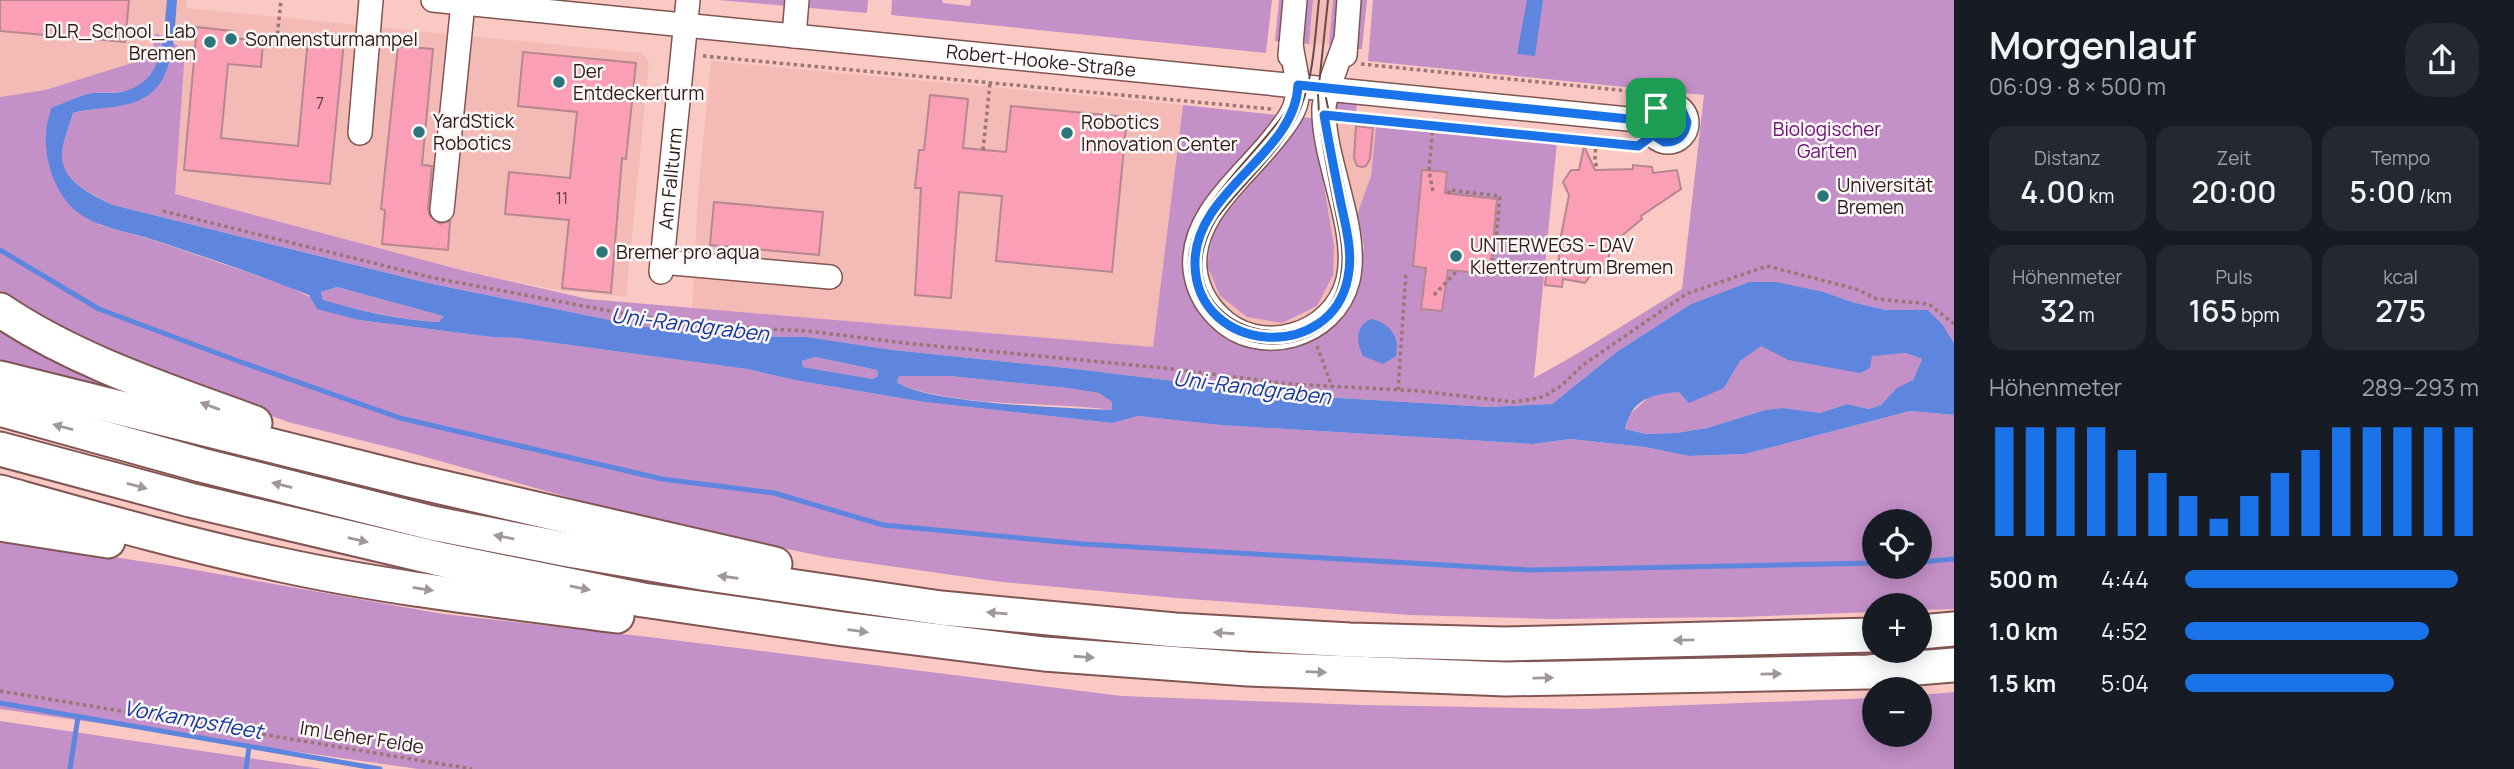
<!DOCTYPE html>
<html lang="de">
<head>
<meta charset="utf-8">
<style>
	:root { --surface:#171b24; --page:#242831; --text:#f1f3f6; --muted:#9ea1a6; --accent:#1a73e8 }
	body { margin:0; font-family:Manrope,sans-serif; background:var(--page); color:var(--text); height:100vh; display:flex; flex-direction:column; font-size:26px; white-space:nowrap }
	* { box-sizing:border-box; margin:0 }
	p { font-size:23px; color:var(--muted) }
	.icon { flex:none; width:38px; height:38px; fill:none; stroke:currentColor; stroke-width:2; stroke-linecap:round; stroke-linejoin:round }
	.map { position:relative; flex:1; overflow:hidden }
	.side { display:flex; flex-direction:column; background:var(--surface); width:560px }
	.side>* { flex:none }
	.controls { position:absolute; left:1862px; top:509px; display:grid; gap:14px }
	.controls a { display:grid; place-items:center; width:70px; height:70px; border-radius:50%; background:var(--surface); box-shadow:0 4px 18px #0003; font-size:35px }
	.pin { position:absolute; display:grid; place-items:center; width:60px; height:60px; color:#fff; margin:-30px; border-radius:14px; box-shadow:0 4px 10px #0006 }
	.round { display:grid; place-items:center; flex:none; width:74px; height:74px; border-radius:28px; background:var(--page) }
	.head { display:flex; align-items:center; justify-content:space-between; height:119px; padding:0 35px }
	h1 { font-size:38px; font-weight:600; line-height:52px }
	.metrics { display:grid; grid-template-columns:repeat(3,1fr); gap:10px; height:119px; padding:7px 35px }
	.metrics div { display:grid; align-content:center; border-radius:18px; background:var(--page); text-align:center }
	.metrics b { font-size:30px; font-weight:600 }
	.metrics small { font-size:19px; font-weight:400 }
	.metrics p { font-size:19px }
	.chart { height:196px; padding:14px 35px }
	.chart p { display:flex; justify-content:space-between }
	.chart svg { width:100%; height:126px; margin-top:7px; stroke:var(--accent); stroke-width:6 }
	ul { padding:0 35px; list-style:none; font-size:23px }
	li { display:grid; grid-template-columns:112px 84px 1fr; align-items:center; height:52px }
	li i { height:18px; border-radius:9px; background:var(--accent) }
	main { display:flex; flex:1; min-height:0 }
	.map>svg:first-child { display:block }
</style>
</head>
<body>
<main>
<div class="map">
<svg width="1954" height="769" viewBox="0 0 1954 769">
	<rect width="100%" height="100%" fill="#fbc9c4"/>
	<g fill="#f4bbb6">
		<polygon points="0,0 187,0 186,8 642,53 649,62 626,297 556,290 465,271 174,194 185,51 156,33 153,47 142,61 45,90 0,97"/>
		<polygon points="1313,0 1333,0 1329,45 1309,44"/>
		<polygon points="711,61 1183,105 1153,347 692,308 698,194"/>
		<polygon points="1277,115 1301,117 1289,139 1334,246 1313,118 1376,125 1371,176 1357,215 1364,246 1356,295 1344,316 1325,333 1292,348 1258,350 1225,339 1209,326 1197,308 1185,274 1188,235 1195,214"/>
	</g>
	<g fill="#c490c8" fill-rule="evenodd">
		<polygon points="718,0 868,0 867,13"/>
		<polygon points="892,0 942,0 943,3 970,6 971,0 1272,0 1266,53 891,15"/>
		<polygon points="1279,0 1284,0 1282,27 1286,42 1275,41"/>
		<polygon points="1303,0 1313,0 1309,44 1300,43"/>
		<polygon points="1333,0 1344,0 1339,46 1329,45"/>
		<polygon points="1361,0 1367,0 1362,49 1352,49 1358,36"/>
		<path d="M1373,0h581v343l-11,-18 -15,-15h-42l-34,-8 -28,-10 -75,-10 -58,22 -73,47 -66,53 -63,3 -200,-12 -213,-26 -183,-19 -86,-13 -85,-1 -83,-10 -211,-43 -315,-78c-19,-10 -50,-23 -51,-48 -1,-11 8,-32 11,-44l70,-14 30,-56 12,7 -10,144 290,77 123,28 565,48 30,-242 94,10 -82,99 -7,21 -3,39 12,34 12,18 16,13 34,11 33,-2 33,-15 19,-17 12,-21 8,-49 -7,-31 14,-39 5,-51 181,17 -23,236 41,-23 107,-66 22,-194 -336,-34z"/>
		<path d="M156,33l7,4c-2,27 -14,51 -43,55 -9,1 -19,0 -28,1 -14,3 -28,10 -41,15l-5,27 3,31 51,59 53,15 134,46 72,34 133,17 26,1 229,31 47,11 130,22 188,21 26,-7 82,9 313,19 37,-5 75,8 44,9 56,-2 165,-43 44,4v194l-34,1v-4h-46v6l-133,5 -191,2 -140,-4 -234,-17 -174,-16 -176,-25 -170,-35 -252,-71 -116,-29 -130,-49 -122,-56 -36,-22v-198l45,-7 97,-30 11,-13zM1874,522h46v45h-46z"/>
		<polygon points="1331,99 1357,101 1356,113 1334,111"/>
		<polygon points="1301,117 1313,118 1334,246 1333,275 1317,306 1282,323 1247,317 1220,296 1207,265 1214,228 1288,139"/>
		<path d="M337,287l106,29 -3,6c-41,-2 -79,-12 -117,-21l-2,-9z"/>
		<polygon points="0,322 254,430 0,364"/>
		<polygon points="1761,345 1788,360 1906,353 1922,359 1913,380 1897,389 1881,405 1869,409 1847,404 1820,413 1783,408 1765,410 1707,428 1676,433 1646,434 1625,429 1629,415 1652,394 1724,388 1740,361"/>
		<polygon points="815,357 877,370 878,376 873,379 803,367 802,361"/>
		<path d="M899,376h51l118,12 31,5 13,9v8c-61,-8 -124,-3 -184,-17 -11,-3 -22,-4 -31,-11z"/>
		<polygon points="0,540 173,566 443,614 649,637 1122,696 1362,705 1585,709 1874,698 1874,735 1920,735 1920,695 1954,692 1954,769 418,769 0,709"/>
		<polygon points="0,721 323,769 0,769"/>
	</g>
	<g fill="#5e86de" fill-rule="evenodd">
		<path d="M167,0h10c-3,31 -1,83 -35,99 -20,10 -47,8 -69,14 -3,11 -12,33 -11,44 1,25 32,39 51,48l315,78 211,43 83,10 85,1 86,13 183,19 213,26 200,12 63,-3 66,-53 73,-47 58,-22h27l48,10 28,10 34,8h42l15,15 11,18v72l-44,-4 -165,43 -56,2 -44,-9 -75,-8 -37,5 -313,-19 -82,-9 -26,7 -188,-21 -130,-22 -47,-11 -229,-31 -26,-1 -133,-17 -42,-11 -8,-14c-50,-20 -101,-37 -152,-54 -26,-9 -57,-12 -80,-29 -21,-17 -33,-51 -31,-78 0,-8 3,-17 5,-26 13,-5 27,-12 41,-15 11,-1 22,1 33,-2 41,-11 38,-56 42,-91zM337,287l106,29v1l-4,5c-40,-2 -78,-11 -116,-22l-2,-8zM1761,346l27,14 72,13 10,-5 2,-12 34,-3 16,6 -9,21 -16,8 -16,17 -12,4 -22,-5 -27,9 -37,-5 -18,2 -58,18 -31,5 -30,1 -21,-5c7,-30 26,-35 54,-37l10,11 35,-15 16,-27zM815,357l62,13 1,6 -5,3 -70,-12 -1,-6zM899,376h51l118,12 31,5 13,9v8c-40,-2 -187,-6 -215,-28z"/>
		<polygon points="1527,0 1543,0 1535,56 1517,54"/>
		<path d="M1371,319c19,4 29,18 25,37l-13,8 -20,-8c-7,-14 -8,-30 8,-37z"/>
	</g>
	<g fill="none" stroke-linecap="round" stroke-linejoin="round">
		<g stroke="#5e86de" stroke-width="5">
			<polyline points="0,250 99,309 238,361 400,418 662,479 774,493 883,525 1083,544 1530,570 1874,563"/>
			<polyline points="1920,562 1954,559"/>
			<polyline points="0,703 380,769"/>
			<polyline points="70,769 78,717"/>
			<polyline points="246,769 249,747"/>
		</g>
	</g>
	<g fill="#fb9fb6" stroke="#b58791" stroke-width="2">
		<polygon points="0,0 129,0 125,42 0,31"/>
		<polygon points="197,27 232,31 231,38 263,41 261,67 228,64 221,138 298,146 308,38 344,41 330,184 184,170"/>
		<polygon points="398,46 433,49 422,165 432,166 428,209 430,216 440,224 450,221 448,250 382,244 385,210 381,209"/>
		<polygon points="523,52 636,63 626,159 622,158 611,293 562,288 569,220 505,214 509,172 570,178 577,112 518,106"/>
		<polygon points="930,95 968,99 963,148 1006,152 1011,106 1127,117 1112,272 996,261 1002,196 959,192 951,298 915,295 921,188 915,188 919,150 924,150"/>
		<polygon points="1356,126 1373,128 1370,159 1366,166 1362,167 1357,166 1354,158"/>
		<polygon points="1584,146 1595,170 1633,169 1633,165 1652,167 1653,173 1677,170 1681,189 1641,216 1642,219 1612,244 1605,272 1592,273 1585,283 1563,279 1562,287 1545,285 1547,268 1558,270 1560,241 1569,195 1563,182 1571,170 1579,170"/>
		<polygon points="1422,170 1447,172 1445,193 1497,199 1490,274 1448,270 1442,311 1421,309 1426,268 1413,266"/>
		<polygon points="714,202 823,212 819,255 710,245"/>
	</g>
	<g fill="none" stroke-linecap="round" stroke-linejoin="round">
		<defs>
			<g id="minor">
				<path id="s1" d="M433,0l1215,121"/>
				<polyline points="794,36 797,0"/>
				<path d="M1291,43c2,21 11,42 4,63 -4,12 -13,22 -20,31 -30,39 -85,78 -80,132 2,18 10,34 23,47 40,42 116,21 130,-36 12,-51 -26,-121 -24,-173 1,-13 16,-50 21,-65"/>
				<polyline points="1345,55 1349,0"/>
				<polyline points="1290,56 1295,0"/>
				<circle cx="1668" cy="123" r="19"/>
				<polyline points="360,133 371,0"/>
				<polyline points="442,210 463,3"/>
				<polyline points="662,262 830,277"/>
				<path id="s2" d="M661,272l27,-272"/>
			</g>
			<g id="highway">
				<path d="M0,310c77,52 169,81 255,113"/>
				<polyline points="0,378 410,480 775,564"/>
				<polyline points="0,409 201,465 432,523 569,550 708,574 941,608 1175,630 1350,640 1504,644 1874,635"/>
				<polyline points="0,449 190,500 444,560 643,600 843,629 1044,654 1248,669 1506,679 1868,672 1954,665"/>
				<path d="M0,492c93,26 187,53 282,73 110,24 223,36 335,51"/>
				<polyline points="0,524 108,541"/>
				<polyline points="1920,632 1954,629"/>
			</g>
		</defs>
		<use href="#minor" stroke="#805552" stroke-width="26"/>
		<use href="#highway" stroke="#805552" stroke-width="37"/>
		<g stroke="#9a7774" stroke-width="3.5" stroke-dasharray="3.5 3.5" stroke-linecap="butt">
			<polyline points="276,48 281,0"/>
			<polyline points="703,56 1271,109"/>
			<polyline points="1361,64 1638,92 1646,100"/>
			<polyline points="1344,117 1638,146 1645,141"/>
			<polyline points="1433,125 1429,171 1433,192"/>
			<polyline points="1596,142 1595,159 1597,170"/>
			<polyline points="983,150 990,83"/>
			<polyline points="1449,194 1449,190 1500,196 1495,252 1492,255 1493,274"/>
			<polyline points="163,211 434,278 637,316 730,327 808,331 904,343 1164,368 1290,384 1419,391 1514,402 1543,397 1561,386 1583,365 1686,294 1767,266 1856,289 1877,299 1929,304 1954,324"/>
			<polyline points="1434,295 1457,271"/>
			<polyline points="1317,346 1332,387"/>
			<polyline points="1398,390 1406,272"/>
			<polyline points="0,691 472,769"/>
		</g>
		<use href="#minor" stroke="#fff" stroke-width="23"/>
		<use href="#highway" stroke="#fff" stroke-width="33"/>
		<g stroke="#664b48" stroke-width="2">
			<path d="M1319,0c-4,36 -5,73 -18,107 -17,43 -58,75 -85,112 -67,112 118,161 126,48 2,-19 -3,-39 -7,-58 -6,-31 -13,-63 -16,-95l-1,-20 10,-94"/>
			<path d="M1296,97c-28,47 -93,98 -105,148 -4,15 -2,32 4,47 30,73 139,68 158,-10 4,-16 2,-32 0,-48l-27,-136"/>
		</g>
	</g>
	<defs><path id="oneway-solid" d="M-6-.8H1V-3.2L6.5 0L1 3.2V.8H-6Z" transform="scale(1.75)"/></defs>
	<g fill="#a09898">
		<use href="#oneway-solid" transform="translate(210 406) rotate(-160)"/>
		<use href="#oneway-solid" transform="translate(63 427) rotate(-165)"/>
		<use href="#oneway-solid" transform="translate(282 485) rotate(-166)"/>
		<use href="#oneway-solid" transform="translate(137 486) rotate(15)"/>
		<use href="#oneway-solid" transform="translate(504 537) rotate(-169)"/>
		<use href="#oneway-solid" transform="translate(358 540) rotate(13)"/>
		<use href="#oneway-solid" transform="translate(728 577) rotate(-172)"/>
		<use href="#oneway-solid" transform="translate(580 588) rotate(12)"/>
		<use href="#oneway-solid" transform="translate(423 589) rotate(9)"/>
		<use href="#oneway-solid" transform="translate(997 613) rotate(-175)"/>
		<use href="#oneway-solid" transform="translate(858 631) rotate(7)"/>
		<use href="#oneway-solid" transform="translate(1224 633) rotate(-176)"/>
		<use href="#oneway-solid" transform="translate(1684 640) rotate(179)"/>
		<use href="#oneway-solid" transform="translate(1084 657) rotate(4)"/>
		<use href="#oneway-solid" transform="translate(1316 672) rotate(2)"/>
		<use href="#oneway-solid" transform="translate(1771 674) rotate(-1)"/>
		<use href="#oneway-solid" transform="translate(1543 678) rotate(-1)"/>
	</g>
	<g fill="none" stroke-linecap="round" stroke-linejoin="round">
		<defs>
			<path id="route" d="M1298,85l350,36 8,-13 13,-4 13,6 5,12c-2,14 -9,20 -23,20l-11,-7 -15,11 -314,-31c5,29 11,59 17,89 5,23 12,49 7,73 -16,87 -151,77 -153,-12 -2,-74 101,-111 103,-180z"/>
		</defs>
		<use href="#route" stroke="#fff" stroke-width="14"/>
		<use href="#route" stroke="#1a73e8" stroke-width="9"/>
	</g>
	<g fill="#2c757c" stroke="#fcf6f6" stroke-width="2.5">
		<circle cx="231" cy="39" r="7"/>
		<circle cx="210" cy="42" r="7"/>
		<circle cx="559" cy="82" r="7"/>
		<circle cx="419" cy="132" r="7"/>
		<circle cx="1067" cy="133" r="7"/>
		<circle cx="1823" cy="196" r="7"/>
		<circle cx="602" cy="252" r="7"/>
		<circle cx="1456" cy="256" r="7"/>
	</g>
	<g text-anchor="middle" stroke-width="5" stroke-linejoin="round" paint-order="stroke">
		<g font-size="16" fill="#603c40">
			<text x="320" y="109">7</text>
			<text x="562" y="204">11</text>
		</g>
		<g font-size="19" fill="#2d1b19" stroke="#fcf6f6" text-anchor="start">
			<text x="196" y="38" text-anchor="end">DLR_School_Lab<tspan x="196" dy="22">Bremen</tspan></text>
			<text x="245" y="46">Sonnensturmampel</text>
			<text x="573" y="78">Der<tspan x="573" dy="22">Entdeckerturm</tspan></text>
			<text x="433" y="128">YardStick<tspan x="433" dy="22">Robotics</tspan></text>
			<text x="1081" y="129">Robotics<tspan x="1081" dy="22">Innovation Center</tspan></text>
			<text x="1837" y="192">Universität<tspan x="1837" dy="22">Bremen</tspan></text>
			<text x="1470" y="252">UNTERWEGS - DAV<tspan x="1470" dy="22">Kletterzentrum Bremen</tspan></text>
			<text x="616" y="259">Bremer pro aqua</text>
		</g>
		<g font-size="19" fill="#2d1b19" stroke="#fcf6f6">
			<text dy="7" stroke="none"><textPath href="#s1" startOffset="611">Robert-Hooke-Straße</textPath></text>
			<text dy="7" stroke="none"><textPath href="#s2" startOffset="94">Am Fallturm</textPath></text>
			<text transform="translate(362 737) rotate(9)" y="7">Im Leher Felde</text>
		</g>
		<g font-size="19" fill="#6d0f76" stroke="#fcf6f6">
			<text x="1827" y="136">Biologischer<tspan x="1827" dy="22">Garten</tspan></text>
		</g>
		<g font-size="21" font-style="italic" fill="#13389e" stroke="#fcf6f6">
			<text transform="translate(690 325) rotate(7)" y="7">Uni-Randgraben</text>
			<text transform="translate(1252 388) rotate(7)" y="7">Uni-Randgraben</text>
			<text transform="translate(193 720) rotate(10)" y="7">Vorkampsfleet</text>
		</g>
	</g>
</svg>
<div class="controls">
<a><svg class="icon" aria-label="locate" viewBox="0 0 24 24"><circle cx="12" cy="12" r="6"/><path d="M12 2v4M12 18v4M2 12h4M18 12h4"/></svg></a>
<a>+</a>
<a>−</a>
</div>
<div class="pin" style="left:1656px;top:108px;background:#1e9e55"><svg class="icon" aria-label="arrive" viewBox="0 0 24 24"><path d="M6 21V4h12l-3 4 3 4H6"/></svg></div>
</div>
<section class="side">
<div class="head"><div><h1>Morgenlauf</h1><p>06:09 · 8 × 500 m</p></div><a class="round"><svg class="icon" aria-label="share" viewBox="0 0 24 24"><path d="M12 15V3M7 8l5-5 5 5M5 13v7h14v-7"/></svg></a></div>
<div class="metrics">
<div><p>Distanz</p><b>4.00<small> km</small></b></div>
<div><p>Zeit</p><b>20:00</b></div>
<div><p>Tempo</p><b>5:00<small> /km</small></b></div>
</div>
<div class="metrics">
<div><p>Höhenmeter</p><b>32<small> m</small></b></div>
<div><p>Puls</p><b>165<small> bpm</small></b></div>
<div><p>kcal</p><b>275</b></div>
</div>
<div class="chart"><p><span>Höhenmeter</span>289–293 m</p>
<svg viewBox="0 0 160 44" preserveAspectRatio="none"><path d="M5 44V6M15 44V6M25 44V6M35 44V6M45 44V14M55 44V22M65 44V30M75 44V38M85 44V30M95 44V22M105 44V14M115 44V6M125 44V6M135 44V6M145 44V6M155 44V6"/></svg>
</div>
<ul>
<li><b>500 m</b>4:44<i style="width:93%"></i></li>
<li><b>1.0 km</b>4:52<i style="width:83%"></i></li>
<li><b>1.5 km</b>5:04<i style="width:71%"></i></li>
</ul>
</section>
</main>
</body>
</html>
